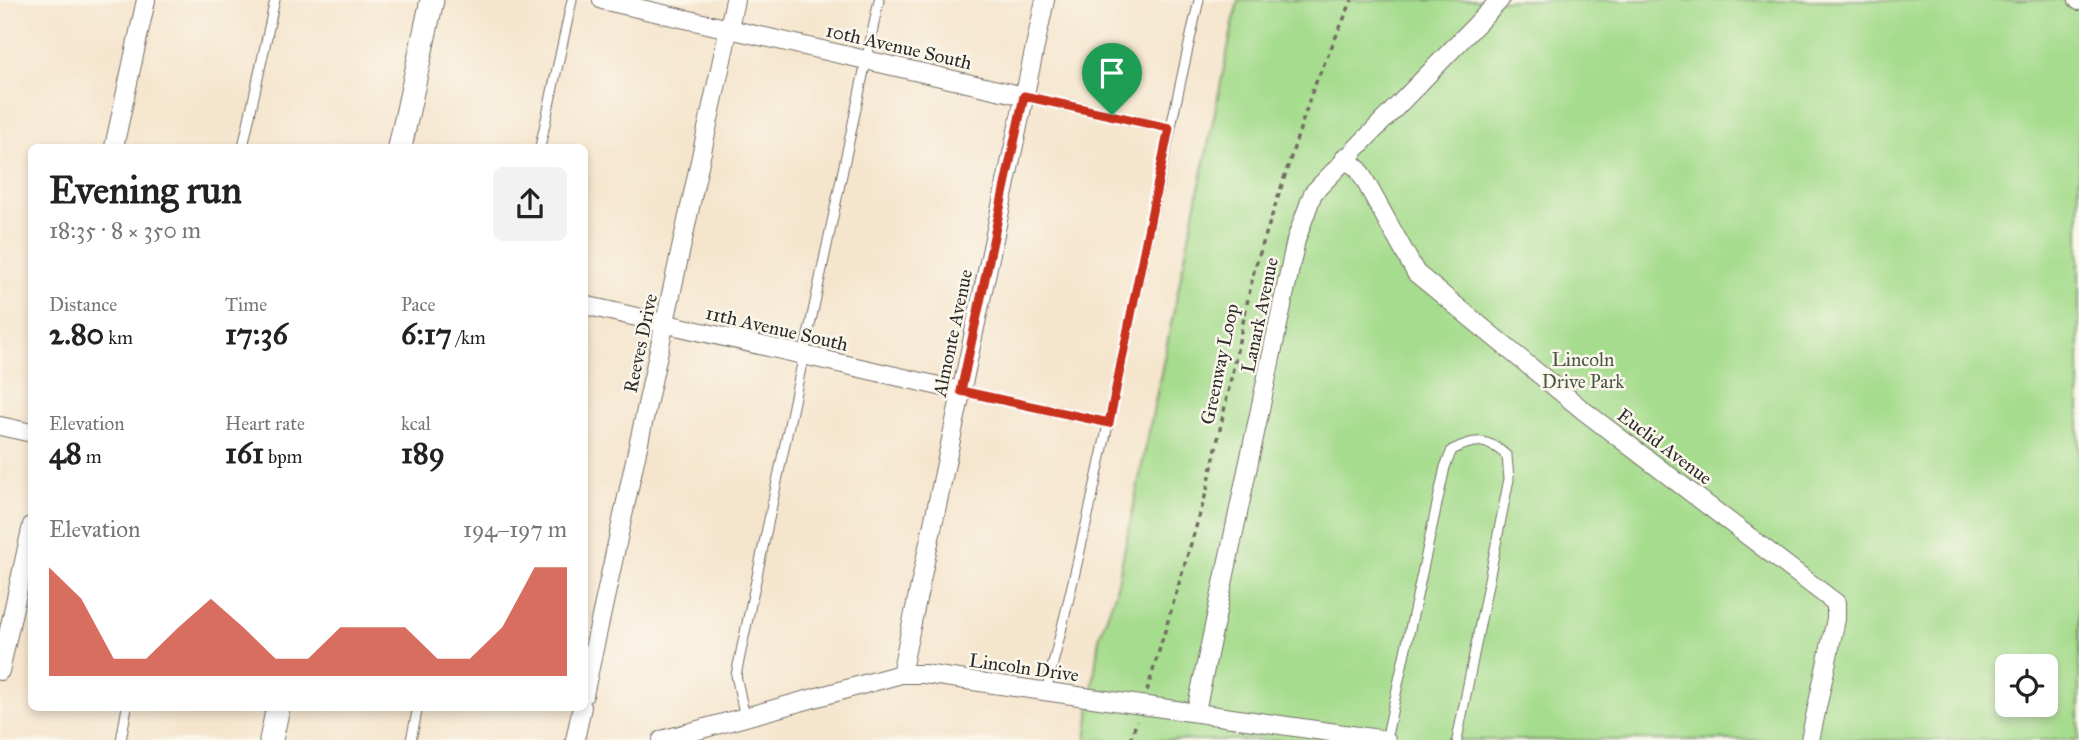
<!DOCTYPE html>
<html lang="en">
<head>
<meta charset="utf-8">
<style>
	:root { --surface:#fff; --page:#f2f2f2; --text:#222; --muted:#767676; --accent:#c8321e }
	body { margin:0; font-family:"IM FELL Great Primer",serif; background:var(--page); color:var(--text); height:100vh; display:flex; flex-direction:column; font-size:26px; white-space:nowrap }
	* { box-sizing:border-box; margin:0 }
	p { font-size:23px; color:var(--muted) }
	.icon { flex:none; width:38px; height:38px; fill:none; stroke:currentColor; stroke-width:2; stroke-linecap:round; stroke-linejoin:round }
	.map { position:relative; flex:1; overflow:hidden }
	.details { position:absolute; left:28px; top:144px; width:560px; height:567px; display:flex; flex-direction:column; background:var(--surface); border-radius:10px; box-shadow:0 4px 10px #0003 }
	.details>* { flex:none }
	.buttons { position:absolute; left:1995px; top:654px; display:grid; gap:14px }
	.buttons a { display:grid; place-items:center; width:63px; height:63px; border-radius:10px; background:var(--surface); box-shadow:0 4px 10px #0003; font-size:35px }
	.pin { position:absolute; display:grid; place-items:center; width:60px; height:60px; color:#fff; margin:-72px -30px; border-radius:50% 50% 50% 0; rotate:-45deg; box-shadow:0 0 7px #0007 }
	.pin .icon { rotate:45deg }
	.round { display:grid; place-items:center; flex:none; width:74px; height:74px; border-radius:10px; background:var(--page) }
	.overview { display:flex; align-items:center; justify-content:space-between; height:119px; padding:0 21px }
	h1 { font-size:38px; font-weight:700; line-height:52px }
	.metrics { display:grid; grid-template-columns:repeat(3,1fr); gap:10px; height:119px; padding:7px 21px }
	.metrics div { display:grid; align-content:center }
	.metrics b { font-size:30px; font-weight:700 }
	.metrics small { font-size:19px; font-weight:400 }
	.metrics p { font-size:19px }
	.chart { height:196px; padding:14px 21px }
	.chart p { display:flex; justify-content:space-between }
	.chart svg { width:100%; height:126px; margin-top:7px; fill:var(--accent); opacity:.7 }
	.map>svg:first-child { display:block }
</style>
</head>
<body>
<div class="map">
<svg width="2079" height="740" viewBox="0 0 2079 740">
	<rect width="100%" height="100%" fill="#fbf7ec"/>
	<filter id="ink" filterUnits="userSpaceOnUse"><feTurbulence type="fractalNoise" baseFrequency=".0143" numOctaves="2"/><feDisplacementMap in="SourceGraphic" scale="14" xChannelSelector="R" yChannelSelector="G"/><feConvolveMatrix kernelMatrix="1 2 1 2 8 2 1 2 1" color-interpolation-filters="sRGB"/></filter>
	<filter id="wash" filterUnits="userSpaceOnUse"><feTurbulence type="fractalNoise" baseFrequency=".00686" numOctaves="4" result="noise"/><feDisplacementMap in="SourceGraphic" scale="28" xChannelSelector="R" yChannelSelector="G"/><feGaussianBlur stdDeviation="1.57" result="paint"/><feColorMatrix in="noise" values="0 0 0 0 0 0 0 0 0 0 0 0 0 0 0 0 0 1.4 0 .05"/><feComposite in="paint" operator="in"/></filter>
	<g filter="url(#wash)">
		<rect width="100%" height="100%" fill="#f5e5cd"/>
		<path fill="#a6dc8d" stroke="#68845c" stroke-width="2" fill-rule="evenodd" d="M1238,0h841v740h-993l13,-102 17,-47zM2007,667h39v38h-39z"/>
	</g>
	<g filter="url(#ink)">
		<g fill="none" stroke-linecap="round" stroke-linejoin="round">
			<defs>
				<g id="service">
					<polyline points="1024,96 1169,128"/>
					<polyline points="243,147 275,0"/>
					<polyline points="540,147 572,0"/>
					<polyline points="961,391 1109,423"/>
					<path d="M1046,691c59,-229 100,-461 153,-691"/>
					<polyline points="745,718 736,675 879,0"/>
					<polyline points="121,740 127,707"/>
					<polyline points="411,740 418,707"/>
					<path d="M1386,740l59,-273 7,-17c23,-12 36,-12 55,6l2,23 -52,261"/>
				</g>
				<g id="minor">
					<polyline points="602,0 1024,96"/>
					<polyline points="2078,0 2079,1"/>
					<polyline points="114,147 146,0"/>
					<polyline points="1345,157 1359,170 1416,273 1584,411 1836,603 1836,619 1810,740"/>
					<polyline points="584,305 961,391"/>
					<polyline points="0,426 32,433"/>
					<polyline points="0,671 32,525"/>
					<polyline points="901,674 1045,0"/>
					<polyline points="584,695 735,0"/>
					<polyline points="1196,711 1296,240 1313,193 1500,0"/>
					<polyline points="575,740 582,707"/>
					<polyline points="662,740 901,674 924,674 1386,740"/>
				</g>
				<g id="tertiary">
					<polyline points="400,147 432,0"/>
					<polyline points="271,740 278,707"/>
				</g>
			</defs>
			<use href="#service" stroke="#726c64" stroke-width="11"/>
			<use href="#minor" stroke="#726c64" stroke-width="20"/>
			<use href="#tertiary" stroke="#726c64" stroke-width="25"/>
			<g stroke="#726c64" stroke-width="3.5" stroke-dasharray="5 5" stroke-linecap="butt">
				<polyline points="1147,691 1207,490 1254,271 1313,89 1352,0"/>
				<polyline points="1130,740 1137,721"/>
			</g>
			<use href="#service" stroke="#fff" stroke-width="9"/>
			<use href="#minor" stroke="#fff" stroke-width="18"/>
			<use href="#tertiary" stroke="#fff" stroke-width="23"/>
		</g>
	</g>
	<g fill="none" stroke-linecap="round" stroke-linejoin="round" filter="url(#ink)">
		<defs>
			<polygon id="route" points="1024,96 1169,128 1109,423 961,391"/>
		</defs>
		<use href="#route" stroke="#fff" stroke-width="14"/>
		<use href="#route" stroke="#c8321e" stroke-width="9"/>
	</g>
	<g text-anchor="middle" stroke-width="5" stroke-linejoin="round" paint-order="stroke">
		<g font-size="19" fill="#2b2b2b" stroke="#fbf7ec">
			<text transform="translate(899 46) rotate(13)" y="7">10th Avenue South</text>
			<text transform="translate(1259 315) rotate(-78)" y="7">Lanark Avenue</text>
			<text transform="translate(777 328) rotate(13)" y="7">11th Avenue South</text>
			<text transform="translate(952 333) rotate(-78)" y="7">Almonte Avenue</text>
			<text transform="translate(640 343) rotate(-78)" y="7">Reeves Drive</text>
			<text transform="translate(1219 364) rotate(-78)" y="7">Greenway Loop</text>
			<text transform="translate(1665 446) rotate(37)" y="7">Euclid Avenue</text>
			<text transform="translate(1024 667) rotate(8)" y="7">Lincoln Drive</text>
		</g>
		<g font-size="19" fill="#4a5744" stroke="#fbf7ec">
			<text x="1583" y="366">Lincoln<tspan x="1583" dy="22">Drive Park</tspan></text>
		</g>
	</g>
</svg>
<div class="buttons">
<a><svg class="icon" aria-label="locate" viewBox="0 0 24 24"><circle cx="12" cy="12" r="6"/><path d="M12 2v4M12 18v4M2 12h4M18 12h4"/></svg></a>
</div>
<div class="pin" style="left:1112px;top:115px;background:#1e9e55"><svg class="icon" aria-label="arrive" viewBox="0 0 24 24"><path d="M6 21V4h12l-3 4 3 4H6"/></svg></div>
<section class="details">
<div class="overview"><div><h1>Evening run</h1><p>18:35 · 8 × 350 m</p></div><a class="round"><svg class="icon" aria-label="share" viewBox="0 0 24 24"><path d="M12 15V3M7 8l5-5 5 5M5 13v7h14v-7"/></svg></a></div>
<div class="metrics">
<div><p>Distance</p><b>2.80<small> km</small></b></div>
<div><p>Time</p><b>17:36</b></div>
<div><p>Pace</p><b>6:17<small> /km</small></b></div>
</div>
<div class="metrics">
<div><p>Elevation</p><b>48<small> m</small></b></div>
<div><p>Heart rate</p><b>161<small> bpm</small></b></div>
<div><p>kcal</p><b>189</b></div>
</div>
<div class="chart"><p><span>Elevation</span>194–197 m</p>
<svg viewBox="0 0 160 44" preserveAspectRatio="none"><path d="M0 44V6L10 17L20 38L30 38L40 27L50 17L60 27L70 38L80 38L90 27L100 27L110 27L120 38L130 38L140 27L150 6L160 6V44z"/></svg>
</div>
</section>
</div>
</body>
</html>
